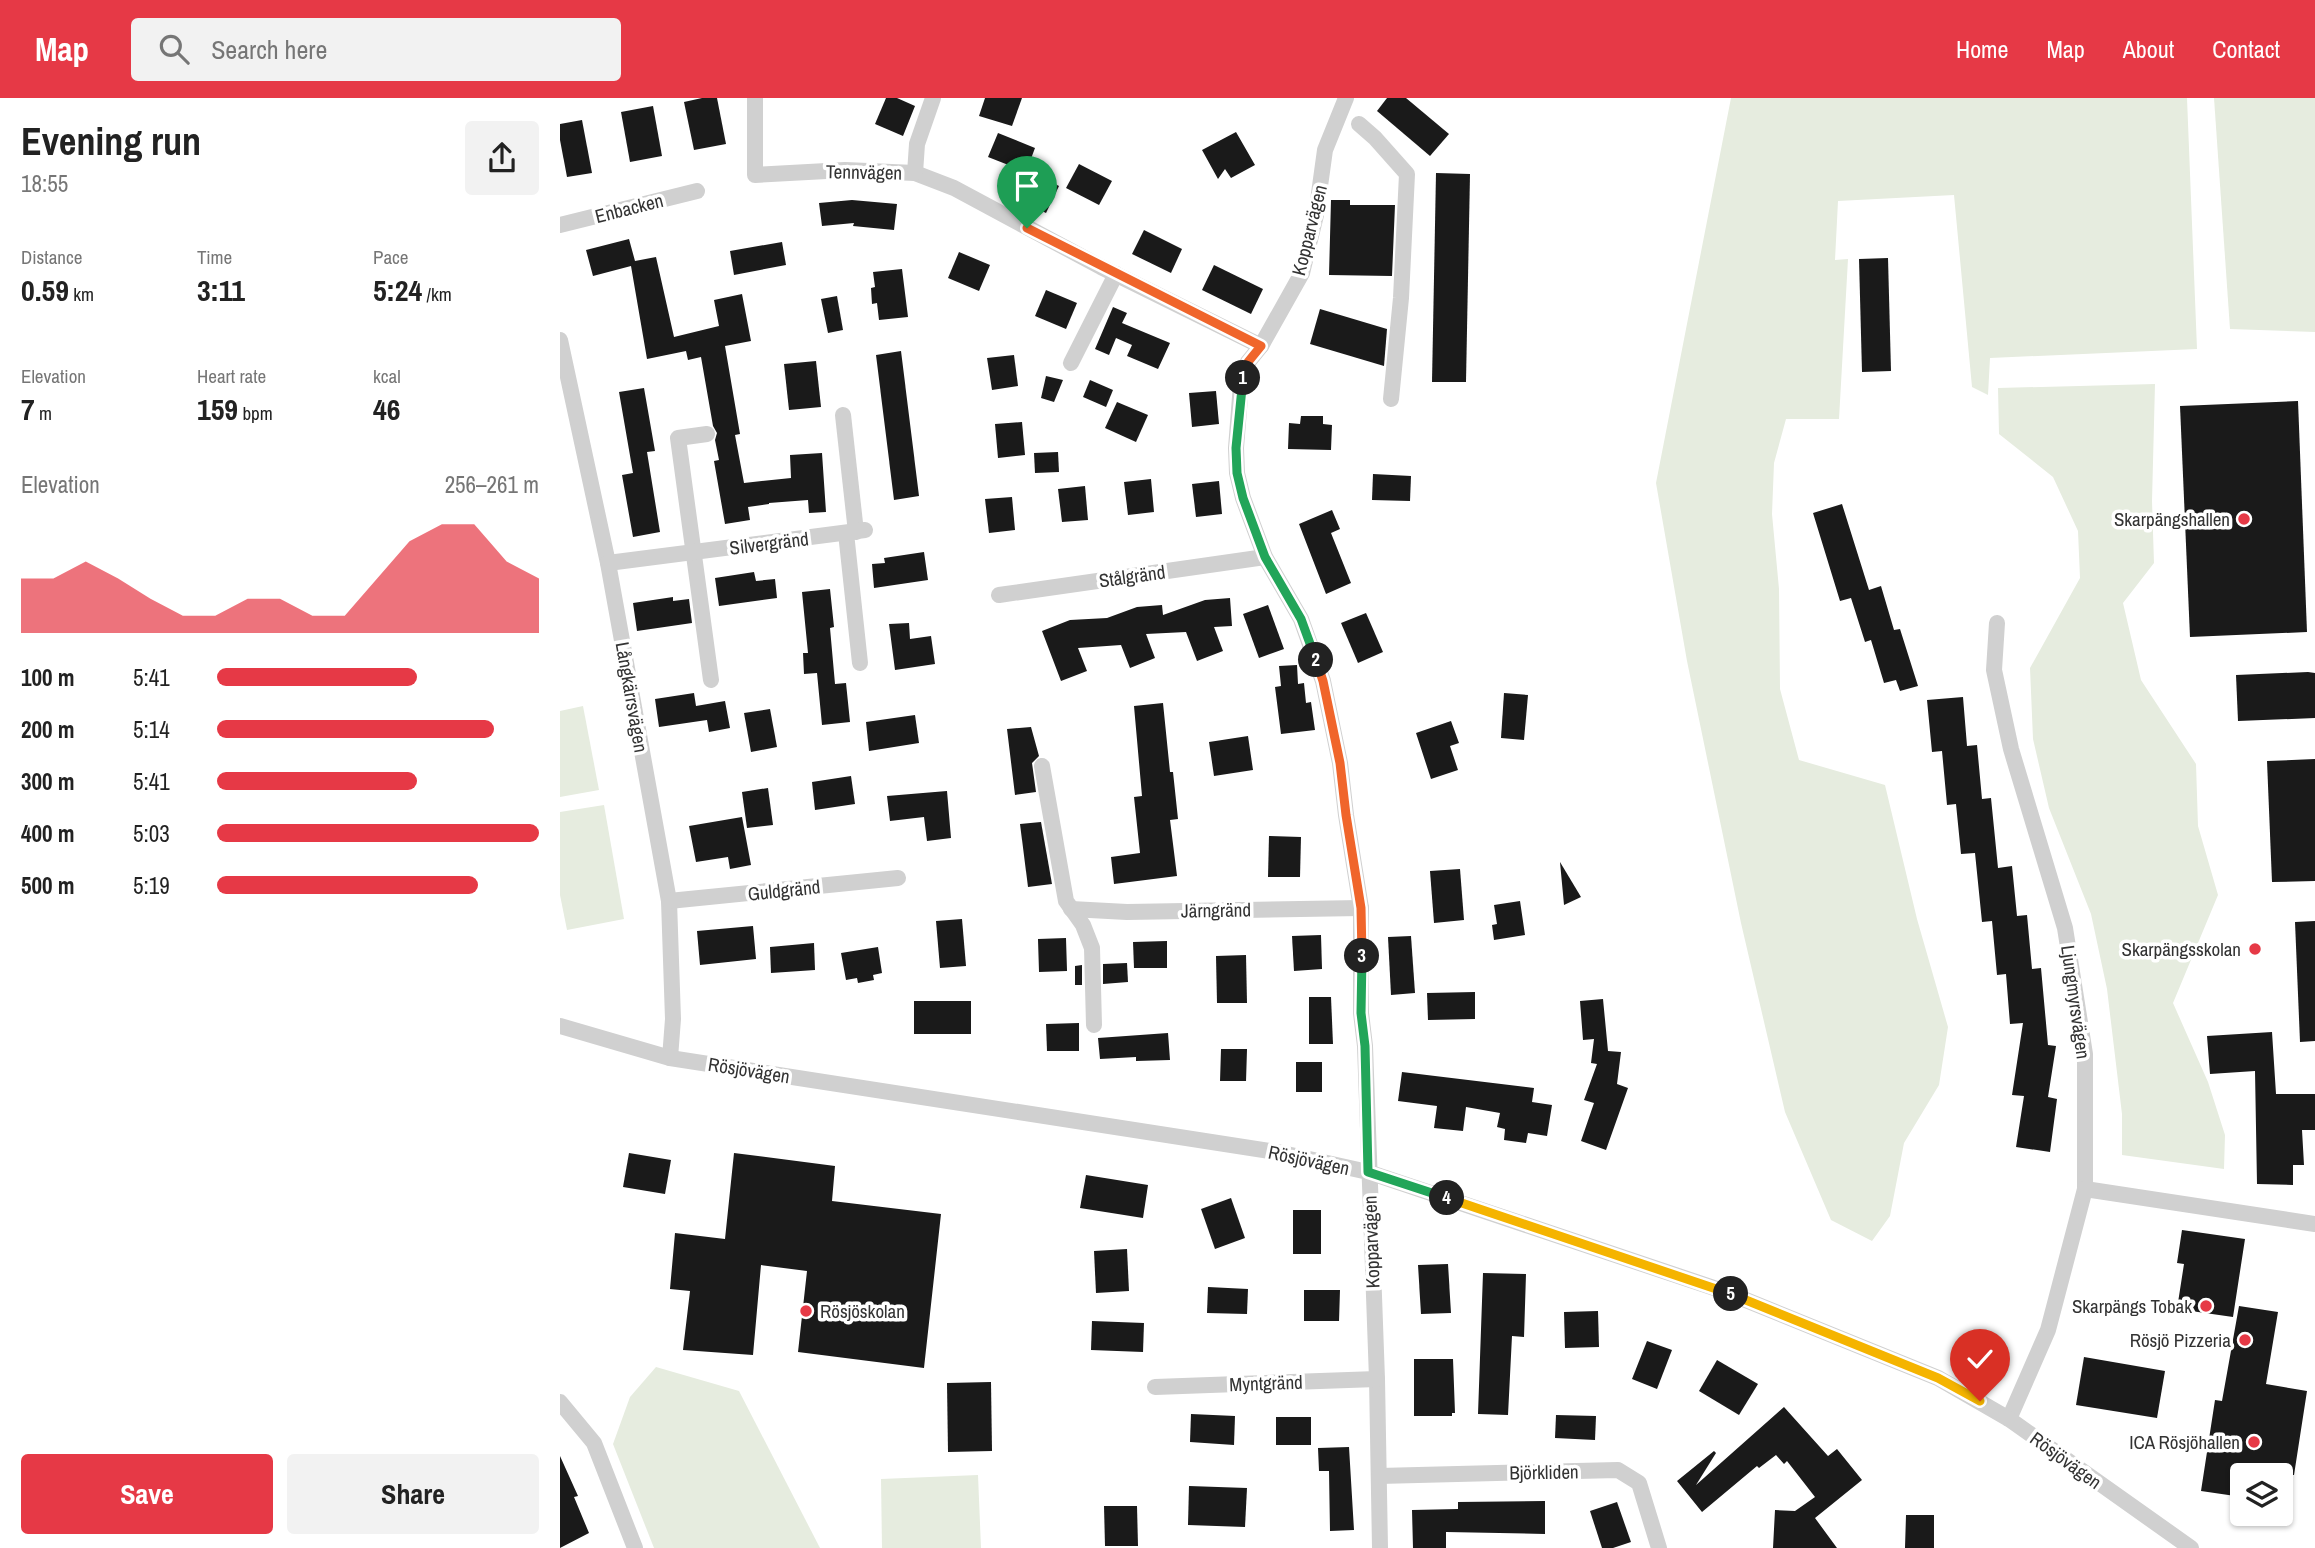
<!DOCTYPE html>
<html lang="en">
<head>
<meta charset="utf-8">
<style>
	:root { --surface:#fff; --page:#f2f2f2; --text:#222; --muted:#767676; --accent:#e63946 }
	body { margin:0; font-family:"Archivo Narrow",sans-serif; background:var(--page); color:var(--text); height:100vh; display:flex; flex-direction:column; font-size:26px; white-space:nowrap }
	* { box-sizing:border-box; margin:0 }
	p { font-size:23px; color:var(--muted) }
	.icon { flex:none; width:38px; height:38px; fill:none; stroke:currentColor; stroke-width:2; stroke-linecap:round; stroke-linejoin:round }
	.map { position:relative; flex:1; overflow:hidden }
	.side { display:flex; flex-direction:column; background:var(--surface); width:560px }
	.side>* { flex:none }
	.fabs { position:absolute; left:1670px; top:1365px; display:grid; gap:14px }
	.fabs a { display:grid; place-items:center; width:63px; height:63px; border-radius:7px; background:var(--surface); box-shadow:0 2px 5px #0004; font-size:35px }
	.pin { position:absolute; display:grid; place-items:center; width:60px; height:60px; color:#fff; margin:-72px -30px; border-radius:50% 50% 50% 0; rotate:-45deg; box-shadow:0 0 7px #0007 }
	.pin .icon { rotate:45deg }
	.km { position:absolute; width:35px; height:35px; margin:-18px; border-radius:50%; background:#222; color:#fff; font-size:19px; line-height:35px; text-align:center }
	.round { display:grid; place-items:center; flex:none; width:74px; height:74px; border-radius:7px; background:var(--page) }
	.head { display:flex; align-items:center; justify-content:space-between; height:119px; padding:0 21px }
	h1 { font-size:38px; font-weight:700; line-height:52px }
	.figures { display:grid; grid-template-columns:repeat(3,1fr); gap:10px; height:119px; padding:7px 21px }
	.figures div { display:grid; align-content:center }
	.figures b { font-size:30px; font-weight:700 }
	.figures small { font-size:19px; font-weight:400 }
	.figures p { font-size:19px }
	.chart { height:196px; padding:14px 21px }
	.chart p { display:flex; justify-content:space-between }
	.chart svg { width:100%; height:126px; margin-top:7px; fill:var(--accent); opacity:.7 }
	.button { display:flex; gap:14px; margin-top:auto; padding:14px 21px }
	.button a { flex:1; height:80px; border-radius:7px; background:var(--accent); color:#fff; font-size:28px; font-weight:700; line-height:80px; text-align:center }
	.button a+a { background:var(--page); color:var(--text) }
	ul { padding:0 21px; list-style:none; font-size:23px }
	li { display:grid; grid-template-columns:112px 84px 1fr; align-items:center; height:52px }
	li i { height:18px; border-radius:9px; background:var(--accent) }
	header { display:flex; align-items:center; gap:42px; box-sizing:border-box; height:98px; padding:0 35px; background:var(--accent); color:#fff }
	header strong { font-size:33px }
	nav { display:flex; gap:38px; margin-inline-start:auto; font-size:24px }
	.search { width:490px; height:63px; background:var(--page); display:flex; align-items:center; gap:18px; box-sizing:border-box; padding:0 24px; border-radius:7px; color:var(--muted); font-size:26px }
	main { display:flex; flex:1; min-height:0 }
	.map>svg:first-child { display:block }
</style>
</head>
<body>
<header>
<strong>Map</strong>
<div class="search"><svg class="icon" aria-label="search" viewBox="0 0 24 24"><circle cx="10" cy="10" r="6"/><path d="M15 15l6 6"/></svg>Search here</div>
<nav><a>Home</a><a>Map</a><a>About</a><a>Contact</a></nav>
</header>
<main>
<section class="side">
<div class="head"><div><h1>Evening run</h1><p>18:55</p></div><a class="round"><svg class="icon" aria-label="share" viewBox="0 0 24 24"><path d="M12 15V3M7 8l5-5 5 5M5 13v7h14v-7"/></svg></a></div>
<div class="figures">
<div><p>Distance</p><b>0.59<small> km</small></b></div>
<div><p>Time</p><b>3:11</b></div>
<div><p>Pace</p><b>5:24<small> /km</small></b></div>
</div>
<div class="figures">
<div><p>Elevation</p><b>7<small> m</small></b></div>
<div><p>Heart rate</p><b>159<small> bpm</small></b></div>
<div><p>kcal</p><b>46</b></div>
</div>
<div class="chart"><p><span>Elevation</span>256–261 m</p>
<svg viewBox="0 0 160 44" preserveAspectRatio="none"><path d="M0 44V25L10 25L20 19L30 25L40 32L50 38L60 38L70 32L80 32L90 38L100 38L110 25L120 12L130 6L140 6L150 19L160 25V44z"/></svg>
</div>
<ul>
<li><b>100 m</b>5:41<i style="width:62%"></i></li>
<li><b>200 m</b>5:14<i style="width:86%"></i></li>
<li><b>300 m</b>5:41<i style="width:62%"></i></li>
<li><b>400 m</b>5:03<i style="width:100%"></i></li>
<li><b>500 m</b>5:19<i style="width:81%"></i></li>
</ul>
<div class="button"><a>Save</a><a>Share</a></div>
</section>
<div class="map">
<svg width="1755" height="1450" viewBox="0 0 1755 1450">
	<rect width="100%" height="100%" fill="#fff"/>
	<g fill="#e6ecdf">
		<polygon points="1171,0 1627,0 1637,251 1430,260 1428,297 1412,289 1394,97 1278,103 1275,162 1288,161 1279,321 1226,321 1214,365 1212,416 1219,491 1220,591 1239,662 1325,687 1357,821 1388,929 1379,987 1344,1045 1330,1118 1312,1143 1271,1122 1225,1014 1181,825 1127,563 1096,385"/>
		<polygon points="1654,0 1755,0 1755,234 1670,231"/>
		<polygon points="1595,286 1592,403 1594,465 1563,505 1581,582 1636,666 1638,728 1658,797 1613,905 1648,984 1665,1037 1664,1071 1562,1057 1562,1016 1547,891 1531,816 1489,710 1473,641 1470,570 1520,480 1518,433 1493,379 1439,336 1438,290"/>
		<polygon points="23,608 39,692 0,699 0,613"/>
		<polygon points="44,707 64,821 7,832 0,797 0,714"/>
		<polygon points="96,1269 179,1293 260,1450 94,1450 53,1346 70,1299"/>
		<polygon points="418,1377 421,1450 322,1450 321,1381"/>
	</g>
	<g fill="#1a1a1a">
		<polygon points="142,0 157,0 166,46 134,52 124,4"/>
		<polygon points="326,0 337,0 355,8 343,38 315,26"/>
		<polygon points="425,0 462,0 452,28 419,18"/>
		<polygon points="827,0 846,0 889,36 870,58 817,13"/>
		<polygon points="93,8 102,58 70,64 61,14"/>
		<polygon points="22,22 32,75 7,79 0,42 0,26"/>
		<polygon points="676,34 695,67 671,80 665,71 658,81 642,52"/>
		<polygon points="438,35 475,50 466,74 428,59"/>
		<polygon points="519,66 552,83 539,107 506,90"/>
		<polygon points="876,75 910,76 906,284 872,284"/>
		<polygon points="481,79 499,88 486,115 468,106"/>
		<polygon points="292,102 337,106 334,132 293,128 294,125 262,128 259,105"/>
		<polygon points="771,102 790,102 790,107 835,107 832,178 769,177"/>
		<polygon points="584,132 622,151 611,175 572,156"/>
		<polygon points="69,141 75,163 96,159 114,239 159,228 154,202 182,196 191,243 165,248 180,336 175,337 184,385 231,380 230,357 262,355 266,414 249,415 248,402 209,405 209,406 188,409 190,422 165,426 154,363 159,362 155,342 157,335 153,328 141,259 128,262 126,253 87,261 71,168 33,178 26,152"/>
		<polygon points="222,144 226,167 174,177 170,153"/>
		<polygon points="399,154 430,167 419,193 388,180"/>
		<polygon points="1328,160 1331,273 1302,274 1299,161"/>
		<polygon points="654,167 703,191 691,216 642,192"/>
		<polygon points="342,171 348,219 319,222 317,205 312,206 311,190 315,189 313,174"/>
		<polygon points="486,192 517,205 506,231 475,218"/>
		<polygon points="277,198 283,232 268,235 261,201"/>
		<polygon points="553,209 567,215 562,225 610,245 598,271 567,258 572,247 556,240 549,257 535,251"/>
		<polygon points="760,211 827,231 824,268 750,246"/>
		<polygon points="341,253 359,398 334,402 316,257"/>
		<polygon points="454,257 458,288 432,292 427,260"/>
		<polygon points="256,263 261,309 229,312 224,266"/>
		<polygon points="486,278 503,282 494,304 481,300"/>
		<polygon points="530,282 553,292 546,309 523,299"/>
		<polygon points="84,290 95,353 87,354 100,434 73,439 62,377 73,375 59,294"/>
		<polygon points="656,293 659,326 632,329 629,295"/>
		<polygon points="1738,303 1747,534 1630,539 1620,308"/>
		<polygon points="557,304 588,317 576,344 545,330"/>
		<polygon points="741,318 763,318 763,326 772,327 771,352 728,351 729,325 740,326"/>
		<polygon points="462,324 465,357 438,360 435,326"/>
		<polygon points="498,354 499,374 475,375 474,355"/>
		<polygon points="813,376 851,378 850,403 812,402"/>
		<polygon points="591,381 594,414 568,417 564,384"/>
		<polygon points="659,383 662,416 636,419 632,386"/>
		<polygon points="525,388 528,422 502,424 498,391"/>
		<polygon points="452,399 455,432 429,435 425,401"/>
		<polygon points="1282,406 1309,492 1321,488 1334,532 1340,531 1358,588 1340,593 1336,582 1324,585 1311,542 1305,544 1291,500 1280,503 1253,415"/>
		<polygon points="772,412 780,431 771,435 791,485 766,496 739,426"/>
		<polygon points="364,454 368,482 314,490 312,466 325,465 324,460"/>
		<polygon points="194,474 196,483 215,481 217,500 159,508 155,480"/>
		<polygon points="270,491 274,529 270,530 275,586 286,585 290,624 262,627 257,575 244,576 243,555 248,555 242,494"/>
		<polygon points="113,499 113,503 129,501 132,525 77,533 73,505"/>
		<polygon points="670,500 672,528 654,529 663,553 637,563 626,534 586,536 595,560 570,570 561,547 518,550 527,573 501,583 482,533 510,522 547,520 577,509 602,507 603,517 645,502"/>
		<polygon points="708,507 724,551 699,560 683,516"/>
		<polygon points="806,515 823,554 798,565 781,525"/>
		<polygon points="349,525 350,541 371,538 375,566 335,572 329,526"/>
		<polygon points="737,567 738,586 744,585 746,605 751,604 755,632 721,636 715,589 721,588 719,568"/>
		<polygon points="1748,574 1755,575 1755,620 1678,623 1676,577"/>
		<polygon points="134,595 136,608 165,603 170,630 149,634 147,622 99,629 95,601"/>
		<polygon points="944,595 968,597 964,642 941,640"/>
		<polygon points="1403,599 1407,648 1417,647 1422,701 1431,700 1438,770 1452,768 1457,818 1467,817 1472,871 1481,870 1488,947 1496,948 1488,999 1497,1001 1490,1054 1456,1049 1464,998 1452,997 1463,925 1450,926 1446,876 1437,877 1432,823 1422,824 1415,755 1401,756 1396,706 1387,707 1382,653 1372,654 1367,602"/>
		<polygon points="603,605 610,674 613,674 618,721 610,722 617,778 554,786 551,759 580,755 574,699 582,698 574,608"/>
		<polygon points="210,611 217,649 191,654 184,615"/>
		<polygon points="355,617 359,645 309,653 306,624"/>
		<polygon points="891,623 899,645 890,648 898,672 871,681 856,635"/>
		<polygon points="471,629 479,658 472,665 476,694 455,697 447,631"/>
		<polygon points="688,638 693,672 654,678 649,644"/>
		<polygon points="1755,661 1755,783 1712,784 1707,663"/>
		<polygon points="291,678 295,706 255,712 252,684"/>
		<polygon points="208,690 213,727 187,730 182,694"/>
		<polygon points="387,693 391,740 367,743 364,719 330,723 327,698"/>
		<polygon points="182,719 191,767 170,771 168,759 136,764 129,728"/>
		<polygon points="481,724 492,786 468,789 460,726"/>
		<polygon points="709,738 741,739 740,779 708,779"/>
		<polygon points="1000,764 1021,799 1004,807"/>
		<polygon points="900,771 904,822 874,825 870,773"/>
		<polygon points="960,803 965,837 934,842 932,827 937,826 934,807"/>
		<polygon points="402,821 406,868 380,870 376,823"/>
		<polygon points="1755,823 1755,943 1740,944 1735,824"/>
		<polygon points="193,828 196,861 140,867 137,833"/>
		<polygon points="761,837 762,871 734,873 732,838"/>
		<polygon points="851,838 855,895 831,897 828,839"/>
		<polygon points="506,840 507,873 479,874 478,841"/>
		<polygon points="607,843 607,870 574,870 573,844"/>
		<polygon points="254,845 255,872 211,875 210,849"/>
		<polygon points="318,849 322,875 313,877 314,882 298,885 297,880 286,882 281,855"/>
		<polygon points="686,857 687,905 657,905 656,858"/>
		<polygon points="567,865 568,884 543,886 543,866"/>
		<polygon points="522,867 522,887 515,887 515,868"/>
		<polygon points="915,894 915,921 868,922 867,895"/>
		<polygon points="749,899 771,899 773,946 749,946"/>
		<polygon points="1043,901 1048,953 1061,954 1057,986 1068,990 1046,1052 1021,1043 1034,1005 1024,1002 1037,966 1031,965 1034,941 1023,942 1020,903"/>
		<rect x="354" y="903" width="57" height="33"/>
		<polygon points="519,925 519,953 487,953 486,926"/>
		<polygon points="1712,934 1716,996 1755,996 1755,1032 1742,1032 1744,1067 1733,1067 1733,1087 1697,1086 1695,973 1650,976 1647,938"/>
		<polygon points="608,935 610,962 576,963 576,959 540,961 538,940"/>
		<polygon points="661,951 687,951 686,983 660,983"/>
		<rect x="736" y="964" width="26" height="30"/>
		<polygon points="842,974 974,990 972,1004 992,1007 987,1038 968,1035 966,1045 944,1042 945,1031 937,1029 940,1015 906,1009 903,1033 874,1030 877,1008 838,1003"/>
		<polygon points="69,1055 111,1062 105,1096 63,1089"/>
		<polygon points="174,1055 275,1068 272,1103 381,1116 364,1270 238,1254 247,1173 201,1167 193,1257 123,1252 130,1193 110,1191 115,1135 165,1141"/>
		<polygon points="526,1077 588,1087 583,1120 520,1110"/>
		<polygon points="671,1100 685,1140 655,1151 641,1111"/>
		<rect x="733" y="1112" width="28" height="44"/>
		<polygon points="1622,1132 1685,1141 1673,1219 1617,1211 1624,1166 1617,1165"/>
		<polygon points="567,1151 569,1193 536,1195 534,1153"/>
		<polygon points="888,1166 891,1215 861,1216 858,1167"/>
		<polygon points="923,1175 966,1176 964,1239 952,1238 948,1317 918,1316"/>
		<polygon points="648,1189 688,1191 687,1216 647,1215"/>
		<polygon points="744,1192 780,1192 779,1223 744,1223"/>
		<polygon points="1679,1208 1718,1214 1706,1286 1747,1293 1734,1377 1682,1377 1682,1399 1641,1393 1655,1302 1662,1303"/>
		<polygon points="1038,1213 1039,1249 1005,1250 1004,1214"/>
		<polygon points="532,1223 584,1225 583,1254 531,1252"/>
		<polygon points="1087,1243 1112,1252 1097,1291 1072,1281"/>
		<polygon points="1524,1259 1605,1273 1597,1320 1516,1307"/>
		<polygon points="854,1261 893,1261 895,1315 892,1315 892,1318 854,1318"/>
		<polygon points="1157,1262 1198,1286 1179,1317 1139,1293"/>
		<polygon points="431,1284 432,1353 388,1354 387,1285"/>
		<polygon points="1224,1309 1268,1358 1277,1351 1302,1382 1255,1420 1277,1450 1213,1450 1215,1412 1235,1413 1255,1399 1227,1363 1224,1366 1216,1357 1199,1370 1197,1368 1142,1414 1117,1383 1154,1353 1156,1355 1136,1387"/>
		<polygon points="631,1316 675,1318 674,1347 630,1344"/>
		<polygon points="996,1317 1036,1318 1035,1342 995,1340"/>
		<rect x="716" y="1319" width="35" height="28"/>
		<polygon points="789,1349 794,1432 770,1433 769,1373 759,1373 758,1350"/>
		<polygon points="0,1358 18,1398 14,1399 29,1435 0,1450"/>
		<polygon points="629,1388 687,1390 685,1429 628,1427"/>
		<polygon points="985,1403 985,1436 886,1434 886,1450 853,1450 852,1412 898,1411 898,1404"/>
		<polygon points="1057,1404 1071,1444 1053,1450 1042,1450 1030,1413"/>
		<polygon points="544,1408 577,1408 578,1448 545,1448"/>
		<polygon points="1346,1417 1374,1417 1374,1450 1345,1450"/>
	</g>
	<g fill="none" stroke-linecap="round" stroke-linejoin="round">
		<g stroke="#d0d0d0" stroke-width="16">
			<polyline points="195,0 195,77 285,72 355,75 394,90 541,169 701,248"/>
			<polyline points="786,0 765,52 756,117 742,175 701,248 688,264 681,286 676,350 677,375 683,400 705,459 741,521 763,583 780,665 786,717 801,810 801,915 805,948 817,1281 820,1450"/>
			<polyline points="799,26 815,40 847,76 841,200 831,301"/>
			<polyline points="355,75 357,46 373,0"/>
			<polyline points="0,127 137,93"/>
			<polyline points="0,242 48,465 109,803 113,921 110,960"/>
			<polyline points="511,265 556,176"/>
			<polyline points="283,317 296,434"/>
			<polyline points="147,336 118,340 151,582"/>
			<polyline points="286,435 300,565"/>
			<polyline points="48,465 305,432"/>
			<polyline points="439,497 705,459"/>
			<polyline points="1437,525 1434,572 1451,651 1505,830 1525,956 1525,1091 1488,1232 1449,1321"/>
			<polyline points="482,668 506,803 523,827 532,850 534,927"/>
			<polyline points="109,803 338,780"/>
			<polyline points="511,811 567,814 801,810"/>
			<polyline points="0,928 110,960 722,1055 808,1074 1166,1194 1378,1280 1449,1321 1631,1450"/>
			<polyline points="1525,1091 1755,1126"/>
			<polyline points="595,1289 817,1281"/>
			<polyline points="0,1304 34,1345 75,1450"/>
			<polyline points="819,1378 1058,1372 1079,1385 1099,1450"/>
		</g>
	</g>
	<g fill="none" stroke-linecap="round" stroke-linejoin="round">
		<defs>
			<polyline id="split-1" points="467,130 701,248 688,264 683,280"/>
			<polyline id="split-2" points="683,280 676,350 677,375 683,400 705,459 741,521 756,562"/>
			<polyline id="split-3" points="756,562 763,583 780,665 786,717 801,810 802,858"/>
			<polyline id="split-4" points="802,858 801,915 805,948 808,1074 887,1100"/>
			<polyline id="split-5" points="887,1100 1171,1196"/>
			<polyline id="split-6" points="1171,1196 1378,1280 1420,1303"/>
		</defs>
		<use href="#split-1" stroke="#fff" stroke-width="14"/>
		<use href="#split-2" stroke="#fff" stroke-width="14"/>
		<use href="#split-3" stroke="#fff" stroke-width="14"/>
		<use href="#split-4" stroke="#fff" stroke-width="14"/>
		<use href="#split-5" stroke="#fff" stroke-width="14"/>
		<use href="#split-6" stroke="#fff" stroke-width="14"/>
		<use href="#split-1" stroke="#f0652b" stroke-width="9"/>
		<use href="#split-2" stroke="#22a559" stroke-width="9"/>
		<use href="#split-3" stroke="#f0652b" stroke-width="9"/>
		<use href="#split-4" stroke="#22a559" stroke-width="9"/>
		<use href="#split-5" stroke="#f5b400" stroke-width="9"/>
		<use href="#split-6" stroke="#f5b400" stroke-width="9"/>
	</g>
	<g fill="#e63946" stroke="#fff" stroke-width="2.5">
		<circle cx="1684" cy="421" r="7"/>
		<circle cx="1695" cy="851" r="7"/>
		<circle cx="1646" cy="1208" r="7"/>
		<circle cx="246" cy="1213" r="7"/>
		<circle cx="1685" cy="1242" r="7"/>
		<circle cx="1694" cy="1344" r="7"/>
	</g>
	<g text-anchor="middle" stroke-width="7" stroke-linejoin="round" paint-order="stroke">
		<g font-size="19" fill="#333" stroke="#fff">
			<text transform="translate(304 74) rotate(1)" y="7">Tennvägen</text>
			<text transform="translate(69 110) rotate(-14)" y="7">Enbacken</text>
			<text transform="translate(749 132) rotate(-76)" y="7">Kopparvägen</text>
			<text transform="translate(209 445) rotate(-7)" y="7">Silvergränd</text>
			<text transform="translate(572 478) rotate(-8)" y="7">Stålgränd</text>
			<text transform="translate(72 599) rotate(80)" y="7">Långkärrsvägen</text>
			<text transform="translate(224 792) rotate(-6)" y="7">Guldgränd</text>
			<text transform="translate(656 812) rotate(-1)" y="7">Järngränd</text>
			<text transform="translate(1516 904) rotate(82)" y="7">Ljungmyrsvägen</text>
			<text transform="translate(189 972) rotate(9)" y="7">Rösjövägen</text>
			<text transform="translate(749 1062) rotate(12)" y="7">Rösjövägen</text>
			<text transform="translate(811 1144) rotate(-92)" y="7">Kopparvägen</text>
			<text transform="translate(706 1285) rotate(-2)" y="7">Myntgränd</text>
			<text transform="translate(1506 1362) rotate(36)" y="7">Rösjövägen</text>
			<text transform="translate(984 1374) rotate(-1)" y="7">Björkliden</text>
		</g>
		<g font-size="19" fill="#333" stroke="#fff" text-anchor="end">
			<text x="1670" y="428">Skarpängshallen</text>
			<text x="1681" y="858">Skarpängsskolan</text>
			<text x="1632" y="1215">Skarpängs Tobak</text>
			<text x="260" y="1220" text-anchor="start">Rösjöskolan</text>
			<text x="1671" y="1249">Rösjö Pizzeria</text>
			<text x="1680" y="1351">ICA Rösjöhallen</text>
		</g>
	</g>
</svg>
<div class="fabs">
<a><svg class="icon" aria-label="layers" viewBox="0 0 24 24"><path d="M12 4l9 5-9 5-9-5zM3 14l9 5 9-5"/></svg></a>
</div>
<div class="pin" style="left:467px;top:130px;background:#1e9e55"><svg class="icon" aria-label="arrive" viewBox="0 0 24 24"><path d="M6 21V4h12l-3 4 3 4H6"/></svg></div>
<div class="pin" style="left:1420px;top:1303px;background:#d93025"><svg class="icon" aria-label="check" viewBox="0 0 24 24"><path d="M5 12l5 5 9-10"/></svg></div>
<b class="km" style="left:683px;top:280px">1</b>
<b class="km" style="left:756px;top:562px">2</b>
<b class="km" style="left:802px;top:858px">3</b>
<b class="km" style="left:887px;top:1100px">4</b>
<b class="km" style="left:1171px;top:1196px">5</b>
</div>
</main>
</body>
</html>
